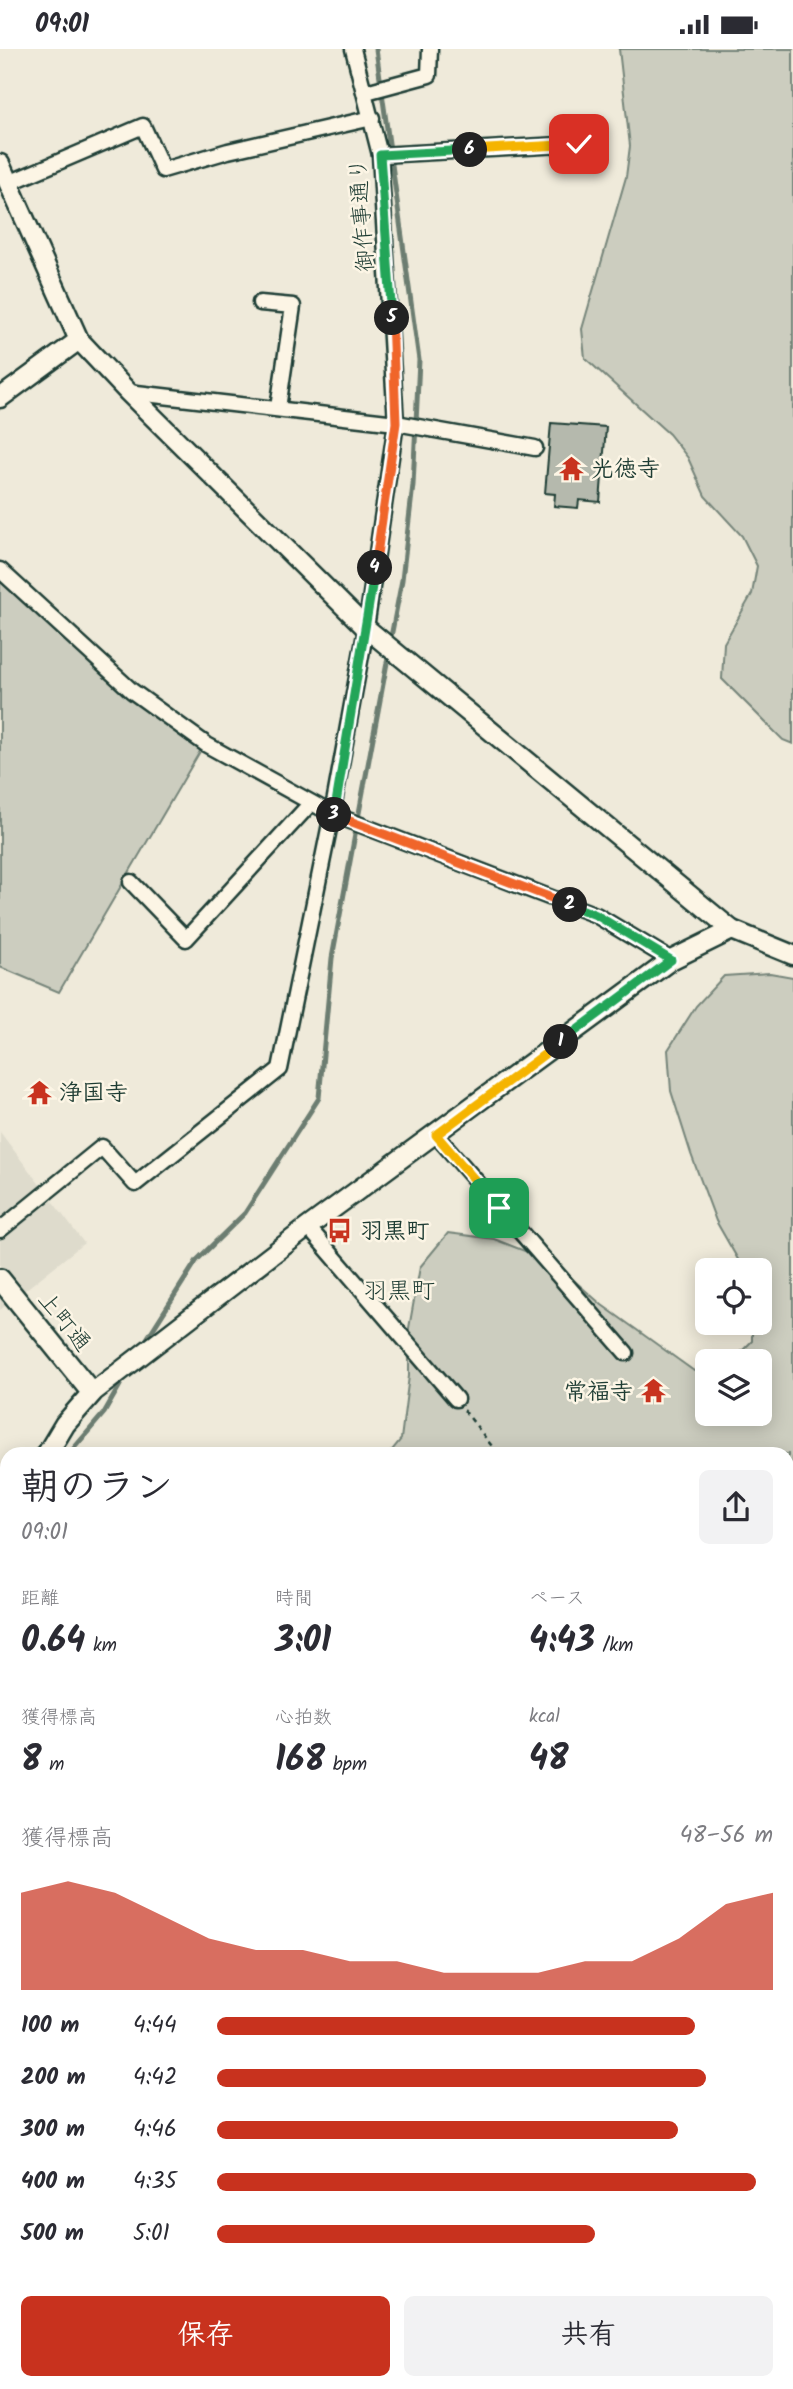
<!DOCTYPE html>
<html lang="ja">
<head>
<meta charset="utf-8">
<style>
	:root { --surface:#fff; --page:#f2f2f3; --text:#2b2b33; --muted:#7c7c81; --accent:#c8321e }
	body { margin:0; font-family:Kalam,"Klee One",sans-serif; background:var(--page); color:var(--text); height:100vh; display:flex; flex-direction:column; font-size:26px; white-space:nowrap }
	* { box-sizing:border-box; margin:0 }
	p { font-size:23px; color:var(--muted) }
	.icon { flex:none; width:38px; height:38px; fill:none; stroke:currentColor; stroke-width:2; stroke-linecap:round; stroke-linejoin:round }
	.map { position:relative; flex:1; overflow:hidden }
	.panel { position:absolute; left:0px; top:1398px; width:794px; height:943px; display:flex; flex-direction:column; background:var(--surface); border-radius:21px 21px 0 0; box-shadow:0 4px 18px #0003 }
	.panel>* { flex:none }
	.tools { position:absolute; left:695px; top:1209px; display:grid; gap:14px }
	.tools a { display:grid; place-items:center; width:77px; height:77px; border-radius:10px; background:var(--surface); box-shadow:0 4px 18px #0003; font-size:35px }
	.pin { position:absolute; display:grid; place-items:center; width:60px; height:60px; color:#fff; margin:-30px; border-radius:14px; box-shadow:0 4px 10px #0006 }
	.km { position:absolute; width:35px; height:35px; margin:-18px; border-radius:50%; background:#222; color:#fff; font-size:19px; line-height:35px; text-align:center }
	.round { display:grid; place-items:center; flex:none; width:74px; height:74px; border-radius:10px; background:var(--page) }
	.summary { display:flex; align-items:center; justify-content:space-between; height:119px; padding:0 21px }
	h1 { font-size:38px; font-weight:700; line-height:52px }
	.figures { display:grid; grid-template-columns:repeat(3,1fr); gap:10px; height:119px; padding:7px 21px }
	.figures div { display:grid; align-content:center }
	.figures b { font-size:35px; font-weight:700 }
	.figures small { font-size:19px; font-weight:400 }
	.figures p { font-size:19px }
	.chart { height:196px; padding:14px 21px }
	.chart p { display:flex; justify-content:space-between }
	.chart svg { width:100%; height:126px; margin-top:7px; fill:var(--accent); opacity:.7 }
	.cta { display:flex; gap:14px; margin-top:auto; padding:14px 21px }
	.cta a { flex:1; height:80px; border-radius:10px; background:var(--accent); color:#fff; font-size:28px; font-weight:700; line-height:80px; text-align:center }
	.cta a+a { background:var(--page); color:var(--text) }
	ul { padding:0 21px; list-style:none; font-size:23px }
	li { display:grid; grid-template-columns:112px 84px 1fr; align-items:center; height:52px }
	li i { height:18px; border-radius:9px; background:var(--accent) }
	.status { display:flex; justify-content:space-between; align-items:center; height:49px; padding:0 35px; background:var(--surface); direction:ltr }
	.status svg { height:19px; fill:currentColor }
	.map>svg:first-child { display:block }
</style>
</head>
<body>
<div class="status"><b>09:01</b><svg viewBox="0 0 49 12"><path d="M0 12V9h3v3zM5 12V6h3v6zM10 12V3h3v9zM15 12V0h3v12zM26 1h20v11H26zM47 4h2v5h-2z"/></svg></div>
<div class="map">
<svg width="793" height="2340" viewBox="0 0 793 2340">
	<rect width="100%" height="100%" fill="#efeada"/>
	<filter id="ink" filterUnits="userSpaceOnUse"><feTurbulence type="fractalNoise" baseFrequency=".0143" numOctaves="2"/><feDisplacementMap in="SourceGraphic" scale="14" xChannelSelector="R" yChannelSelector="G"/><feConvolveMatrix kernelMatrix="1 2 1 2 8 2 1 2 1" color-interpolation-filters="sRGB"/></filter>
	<g filter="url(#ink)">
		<polygon fill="#dedbcc" points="0,1083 84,1194 0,1261"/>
		<g fill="#cccdbf" stroke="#76857a" stroke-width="2">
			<polygon points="619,0 793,0 793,695 783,691 722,630 724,594 752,545 757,517 742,487 705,447 688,409 669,385 585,309 582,280 626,128 630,97"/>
			<polygon points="0,532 97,618 209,687 59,943 0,918"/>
			<polygon points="770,924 793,928 793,2340 575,2340 577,2334 788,2334 788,1405 389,1405 401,1390 409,1327 409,1279 420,1218 448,1184 494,1190 553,1213 602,1256 694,1322 707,1319 707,1365 760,1365 760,1312 732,1312 752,1292 752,1274 760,1274 760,1222 744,1221 716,1172 691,1105 671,1042 668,1001 696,957 724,927"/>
		</g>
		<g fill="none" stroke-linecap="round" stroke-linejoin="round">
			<g stroke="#6c7d71" stroke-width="5">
				<polyline points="376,0 419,311 413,436 402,531 390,593"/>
				<polyline points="141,1299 197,1211 245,1164 319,1049 332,909 389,603"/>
				<polyline points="69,1405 104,1364 124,1329"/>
				<polyline points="87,2340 87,2334"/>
			</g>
		</g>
		<polygon fill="#b5b9ad" stroke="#1f3d34" stroke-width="2" points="551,374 606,378 600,453 579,451 578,459 554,457 555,445 545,444"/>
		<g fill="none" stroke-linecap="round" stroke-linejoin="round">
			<defs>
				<g id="minor">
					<polyline points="366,43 429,26 430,0"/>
					<polyline points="380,106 579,95"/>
					<polyline points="9,134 143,77 163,121 228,102 372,69"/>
					<polyline points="260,254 293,257 278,359"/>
					<polyline points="128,343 396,374 535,399"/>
					<polyline points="0,521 132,642 207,696 332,765 596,866 671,911"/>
					<polyline points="131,833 186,890 311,754"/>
					<polyline points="436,1086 626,1304"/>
					<polyline points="308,1178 456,1350"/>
					<polyline points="0,1181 102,1098 135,1135 280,1020 332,765 366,579 396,374 380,106 353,0"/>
					<polyline points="0,1629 7,1630"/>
					<polyline points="0,1701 7,1704"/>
					<polyline points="0,1906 7,1906"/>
					<polyline points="0,2227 7,2228"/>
					<polyline points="0,2291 7,2291"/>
				</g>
				<g id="tertiary">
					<polyline points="0,115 79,291 128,343 366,579 732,881"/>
					<polyline points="0,349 79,291"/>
					<polyline points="92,1344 308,1178 671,911 732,881 793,906"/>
				</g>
				<g id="secondary">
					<polyline points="0,1230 92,1344 65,1375 47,1405"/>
					<polyline points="0,1593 7,1564"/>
				</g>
			</defs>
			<use href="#minor" stroke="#1f3d34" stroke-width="19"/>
			<use href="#tertiary" stroke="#1f3d34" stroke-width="23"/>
			<use href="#secondary" stroke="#1f3d34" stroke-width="24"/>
			<polyline stroke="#1f3d34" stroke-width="2.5" stroke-dasharray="5 5" stroke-linecap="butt" points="464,1361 498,1405"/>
			<use href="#minor" stroke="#fcf5e5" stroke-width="14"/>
			<use href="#tertiary" stroke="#fcf5e5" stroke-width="18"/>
			<use href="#secondary" stroke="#fcf5e5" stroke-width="19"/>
		</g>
	</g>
	<g fill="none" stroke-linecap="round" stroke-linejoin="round" filter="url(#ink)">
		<defs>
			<polyline id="split-1" points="499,1159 436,1086 561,993"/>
			<polyline id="split-2" points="561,993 671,911 596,866 570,856"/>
			<polyline id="split-3" points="334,766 570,856"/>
			<polyline id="split-4" points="334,766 375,519"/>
			<polyline id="split-5" points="375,519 396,374 392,269"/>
			<polyline id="split-6" points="392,269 380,106 470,101"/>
			<polyline id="split-7" points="470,101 579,95"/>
		</defs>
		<use href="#split-1" stroke="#fff" stroke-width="14"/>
		<use href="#split-2" stroke="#fff" stroke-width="14"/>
		<use href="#split-3" stroke="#fff" stroke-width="14"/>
		<use href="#split-4" stroke="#fff" stroke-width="14"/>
		<use href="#split-5" stroke="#fff" stroke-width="14"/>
		<use href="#split-6" stroke="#fff" stroke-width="14"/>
		<use href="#split-7" stroke="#fff" stroke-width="14"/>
		<use href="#split-1" stroke="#f5b400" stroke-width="9"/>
		<use href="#split-2" stroke="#22a559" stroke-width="9"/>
		<use href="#split-3" stroke="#f0652b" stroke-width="9"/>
		<use href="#split-4" stroke="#22a559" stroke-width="9"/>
		<use href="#split-5" stroke="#f0652b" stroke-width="9"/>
		<use href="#split-6" stroke="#22a559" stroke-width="9"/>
		<use href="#split-7" stroke="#f5b400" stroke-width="9"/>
	</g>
	<defs>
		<symbol id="temple-bare" viewBox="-9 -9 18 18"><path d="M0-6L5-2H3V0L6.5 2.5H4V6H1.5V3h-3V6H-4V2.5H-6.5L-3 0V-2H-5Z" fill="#c8321e" stroke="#fcf5e5" stroke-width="2.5" paint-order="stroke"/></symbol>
		<symbol id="bus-bare" viewBox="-9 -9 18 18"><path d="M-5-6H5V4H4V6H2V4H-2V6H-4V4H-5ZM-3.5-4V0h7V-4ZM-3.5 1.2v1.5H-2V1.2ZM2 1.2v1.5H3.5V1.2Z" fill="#c8321e" stroke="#fcf5e5" stroke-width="2.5" paint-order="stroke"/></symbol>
	</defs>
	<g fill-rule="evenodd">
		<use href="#temple-bare" x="554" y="402" width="35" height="35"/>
		<use href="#temple-bare" x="22" y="1026" width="35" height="35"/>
		<use href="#bus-bare" x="322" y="1164" width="35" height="35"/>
		<use href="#temple-bare" x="636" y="1324" width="35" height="35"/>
	</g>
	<g text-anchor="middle" stroke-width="5" stroke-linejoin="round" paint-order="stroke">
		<g font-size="23" fill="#1f3d34" stroke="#fcf5e5">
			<text transform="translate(361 166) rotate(-94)" y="8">御作事通り</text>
			<text transform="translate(65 1272) rotate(51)" y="8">上町通</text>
		</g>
		<g font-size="23" font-weight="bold" fill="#1f3d34" stroke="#fcf5e5" text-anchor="start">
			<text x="591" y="427">光徳寺</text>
			<text x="59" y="1051">浄国寺</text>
			<text x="360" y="1189">羽黒町</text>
			<text x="633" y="1350" text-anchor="end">常福寺</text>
		</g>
		<g font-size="24" fill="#1f3d34" stroke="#fcf5e5">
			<text x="399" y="1249">羽黒町</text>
		</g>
	</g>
</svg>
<div class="tools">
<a><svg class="icon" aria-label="locate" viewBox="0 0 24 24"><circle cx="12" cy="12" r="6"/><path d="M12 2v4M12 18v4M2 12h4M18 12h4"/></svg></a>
<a><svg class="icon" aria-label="layers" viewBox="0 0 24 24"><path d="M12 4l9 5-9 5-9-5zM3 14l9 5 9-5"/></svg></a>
</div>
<div class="pin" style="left:499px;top:1159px;background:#1e9e55"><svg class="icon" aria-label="arrive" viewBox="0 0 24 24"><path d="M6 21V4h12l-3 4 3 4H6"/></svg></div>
<div class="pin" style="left:579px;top:95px;background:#d93025"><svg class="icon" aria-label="check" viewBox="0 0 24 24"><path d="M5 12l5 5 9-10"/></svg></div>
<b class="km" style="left:561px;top:993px">1</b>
<b class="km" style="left:570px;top:856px">2</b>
<b class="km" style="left:334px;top:766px">3</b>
<b class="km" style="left:375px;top:519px">4</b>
<b class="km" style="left:392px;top:269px">5</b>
<b class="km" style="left:470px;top:101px">6</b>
<section class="panel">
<div class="summary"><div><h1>朝のラン</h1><p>09:01</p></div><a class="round"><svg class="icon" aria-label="share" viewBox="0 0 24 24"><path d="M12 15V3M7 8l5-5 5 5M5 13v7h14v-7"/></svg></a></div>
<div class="figures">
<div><p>距離</p><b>0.64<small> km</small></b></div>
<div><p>時間</p><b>3:01</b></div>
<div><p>ペース</p><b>4:43<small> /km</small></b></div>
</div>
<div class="figures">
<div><p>獲得標高</p><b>8<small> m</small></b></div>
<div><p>心拍数</p><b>168<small> bpm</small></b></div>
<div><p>kcal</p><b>48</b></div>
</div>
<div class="chart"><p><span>獲得標高</span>48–56 m</p>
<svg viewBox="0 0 160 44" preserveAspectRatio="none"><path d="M0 44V10L10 6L20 10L30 18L40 26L50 30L60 30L70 34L80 34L90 38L100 38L110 38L120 34L130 34L140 26L150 14L160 10V44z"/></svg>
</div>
<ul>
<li><b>100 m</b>4:44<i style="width:86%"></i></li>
<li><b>200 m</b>4:42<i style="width:88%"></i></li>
<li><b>300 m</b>4:46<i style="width:83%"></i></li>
<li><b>400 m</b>4:35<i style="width:97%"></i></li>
<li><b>500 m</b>5:01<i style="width:68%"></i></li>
</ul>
<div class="cta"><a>保存</a><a>共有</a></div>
</section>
</div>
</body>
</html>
